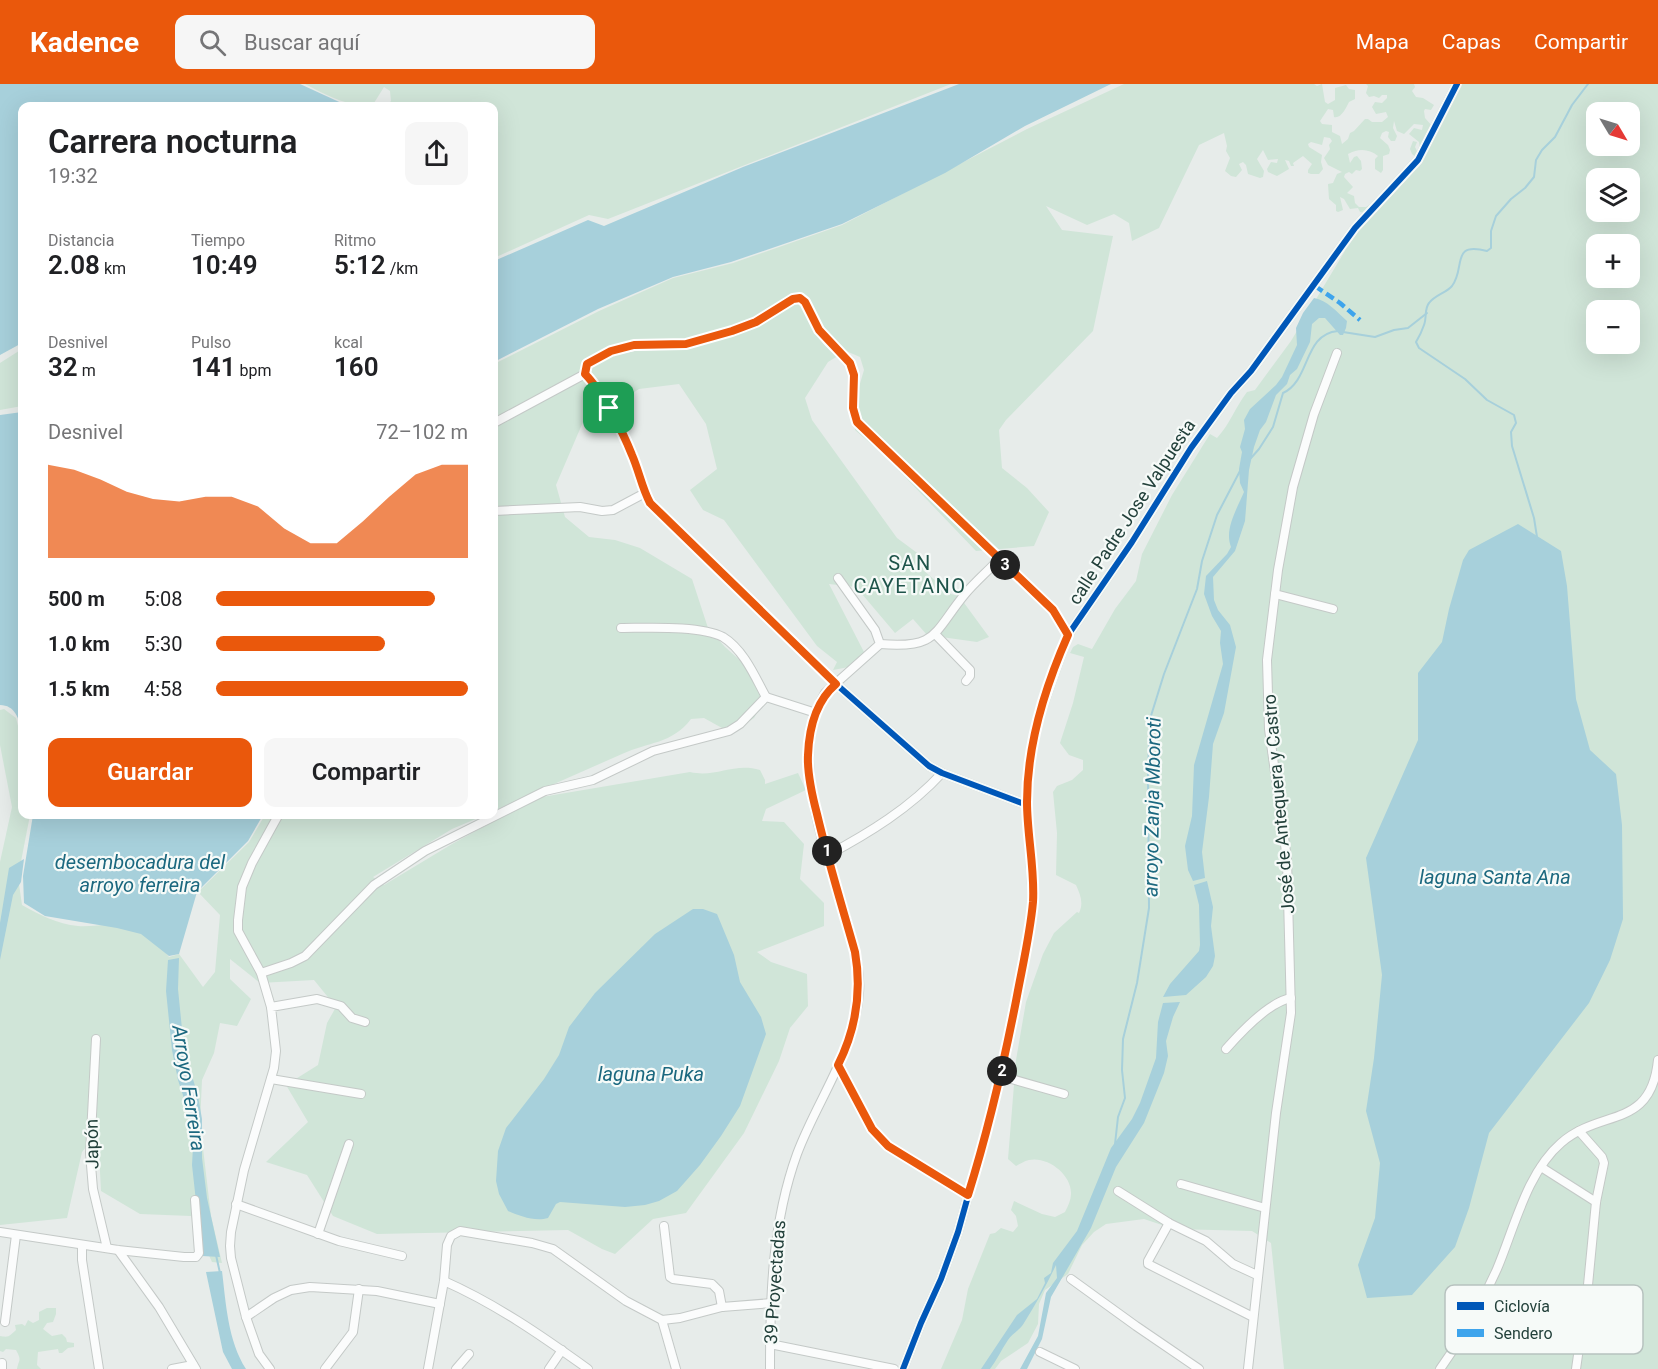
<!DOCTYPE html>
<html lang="es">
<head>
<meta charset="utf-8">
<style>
	:root { --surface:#fff; --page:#f6f6f6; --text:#202124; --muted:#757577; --accent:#ea580c }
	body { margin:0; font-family:Roboto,sans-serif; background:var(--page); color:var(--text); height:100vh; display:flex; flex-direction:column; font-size:22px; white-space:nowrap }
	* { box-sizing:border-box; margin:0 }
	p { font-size:20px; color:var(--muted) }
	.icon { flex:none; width:33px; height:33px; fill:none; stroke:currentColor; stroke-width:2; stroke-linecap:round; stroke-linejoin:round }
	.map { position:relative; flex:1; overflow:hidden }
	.drawer { position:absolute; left:18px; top:18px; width:480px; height:717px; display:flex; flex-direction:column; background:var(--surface); border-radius:12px; box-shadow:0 6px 24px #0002 }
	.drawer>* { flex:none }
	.needle { width:39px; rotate:128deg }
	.tools { position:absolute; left:1586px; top:18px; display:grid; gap:12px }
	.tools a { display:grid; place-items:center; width:54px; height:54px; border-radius:12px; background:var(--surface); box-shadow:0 6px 24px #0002; font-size:30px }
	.pin { position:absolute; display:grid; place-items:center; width:51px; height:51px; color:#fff; margin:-26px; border-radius:12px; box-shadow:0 3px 9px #0006 }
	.km { position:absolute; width:30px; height:30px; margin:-15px; border-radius:50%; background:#222; color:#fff; font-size:16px; line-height:30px; text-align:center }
	.round { display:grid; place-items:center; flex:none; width:63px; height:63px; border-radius:12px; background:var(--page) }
	.headline { display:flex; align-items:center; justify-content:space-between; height:102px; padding:0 30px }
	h1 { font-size:33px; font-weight:600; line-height:45px }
	.figures { display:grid; grid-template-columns:repeat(3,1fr); gap:9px; height:102px; padding:6px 30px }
	.figures div { display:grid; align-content:center }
	.figures b { font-size:26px; font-weight:600 }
	.figures small { font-size:16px; font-weight:400 }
	.figures p { font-size:16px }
	.chart { height:168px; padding:12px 30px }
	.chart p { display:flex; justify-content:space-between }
	.chart svg { width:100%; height:108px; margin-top:6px; fill:var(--accent); opacity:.7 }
	.primary-button { display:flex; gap:12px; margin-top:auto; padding:12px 30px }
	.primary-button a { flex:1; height:69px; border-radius:12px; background:var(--accent); color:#fff; font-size:24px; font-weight:600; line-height:69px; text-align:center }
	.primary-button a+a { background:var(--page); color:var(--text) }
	ul { padding:0 30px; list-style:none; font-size:20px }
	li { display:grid; grid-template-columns:96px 72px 1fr; align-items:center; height:45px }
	li i { height:15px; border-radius:8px; background:var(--accent) }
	header { display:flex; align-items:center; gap:36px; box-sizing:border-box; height:84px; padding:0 30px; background:var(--accent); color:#fff }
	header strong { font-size:28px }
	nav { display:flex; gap:33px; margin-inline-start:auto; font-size:21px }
	.search { width:420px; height:54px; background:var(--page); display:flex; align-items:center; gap:15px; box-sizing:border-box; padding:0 21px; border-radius:12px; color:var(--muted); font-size:22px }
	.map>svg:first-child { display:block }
</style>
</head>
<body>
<header>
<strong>Kadence</strong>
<div class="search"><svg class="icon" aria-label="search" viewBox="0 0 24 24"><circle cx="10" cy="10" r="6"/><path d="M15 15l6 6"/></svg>Buscar aquí</div>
<nav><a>Mapa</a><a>Capas</a><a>Compartir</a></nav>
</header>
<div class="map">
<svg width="1658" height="1285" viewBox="0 0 1658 1285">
	<rect width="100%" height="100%" fill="#e7ecea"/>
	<g fill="#d0e5d8" fill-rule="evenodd">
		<path d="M305,0h646l-343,135 -19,-4 -95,43v-152h-107l4,-5 -1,-10 -6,-4 -10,16c-27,5 -45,-7 -69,-19z"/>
		<path d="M1124,0h190l3,2 5,-2 3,18 3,2 7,-4v-12l11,-3 3,4 6,1v9l-6,3c-3,6 -8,17 -15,15l-1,-7 -5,-1 -8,12 2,3 10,1v7l8,4 2,8 6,-5 2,-6 4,-2 11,-12h3l4,3h10l6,-5 -2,-5 -10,2 -4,-7 3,-5 7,1 5,-5v-3h-5l-3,3 -5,-2 -5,1 -3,-4 2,-7 -2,-2h48l1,3 -3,4 4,6 7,1 11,7 -3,5 -6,-1 -1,2 1,7 8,9 25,-43h200v1285h-374l-13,-126 -19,-12 -78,-2 -30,-10 -38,5 -12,8 -12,13 -14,29 -23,16 -6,14 -1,20 -10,19 -27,18 -6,8h-54l21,-49 6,-31 22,-55 5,-1 6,-5 12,4 5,-6 -2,-10 -5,-6 3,-9 28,13 13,3 10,-5c3,-6 6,-12 6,-18 1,-19 -23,-38 -42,-34 -5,1 -9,4 -13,6l-8,-7 8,-99 10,-58 17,-48 11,-21 23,-21 2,1c5,-10 1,-19 -3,-28l-20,-10 1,-42 -4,-41 4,-6 15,-6 11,-10v-10l-14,-5 -9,-12 13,-40 11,-46 -14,-4 3,-6 5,-3 14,5 23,-40 21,-28 6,-27 30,-59 38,-61 7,4c13,-14 19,-32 30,-46l8,-2 36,-49 70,-117 3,-11 -4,-1 -2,-4 -8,1 -6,-10 -4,-2 3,13 -5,2 -2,-1v-6l-7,-6 -1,-15 5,-1 4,-9 5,-2 -14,-7 -4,-7 6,-9 -1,-4 3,-4 -2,-3 -6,-1 -2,8 -11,-3 -3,2 1,3 13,8 -1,7 2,7 -4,5h-8l-3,-1v-3l4,-6 -9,-8 -10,7 1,3h-3l-2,-5 -4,-1 4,9 -12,7 -9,-4 -1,-3 4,-7 6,1 1,-4 -10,1 -5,-10 -6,9 7,12 -1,6 -3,1 -12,-4 -2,-9 -3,-3 -4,2 3,6 -6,7 -5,-1 -6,-5 5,-13 -4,-7 1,-5 -3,-13 -25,12 -40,83 -27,13 -3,-18 -15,-9 -27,11 -41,-19 16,24 51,6 -20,95 -87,89 -7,10 3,38 25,20 22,24 -15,34 -58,5 -91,-95 -30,-26 1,-33 8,-27 -4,-13 -14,-6 -18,11 -23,36 7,22 85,118 27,20 -1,12 28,24 8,2 30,41 -12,5 -50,-7 -14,-16 -18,14 -39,-46 -27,-3 35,68 -15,15 -16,3 4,-8 -20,-16 -93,-126 -21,-10 -13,-20 27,-21 -11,-45 -27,-40 -40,5 -22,14 -16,-7 -18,26 -27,63 9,32 24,20 26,3 25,8 52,31 16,49 17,19 27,24 12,30 -10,17 -23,15 -27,-15 -13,1c-19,25 -43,23 -69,35 -43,19 -86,38 -128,57v-447l105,-53 74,-33 60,-15 109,-38 185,-96zM1596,28h33v34h-33zM1394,37l3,10 7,3 10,-10 9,1 -1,5 -8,-2 -5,6 10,8 1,7 -3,2 -2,-4 2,-5 -4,-1 -3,8 2,5 6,5 4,-2 -7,12 -43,43 -1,-8 -5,3h-7l-4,-4 -1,-7 -7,-3 6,-6 -9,-10 1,-3 4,-2 3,2 4,-4 4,1 2,-2 -1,-8 -4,-5 -3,1 -4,6 -2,-9c11,-6 21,-5 30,2l-3,3v10l6,4 2,-3v-14l6,-2 1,-4 -2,-5 -8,-7 2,-5 4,-2 3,1 -1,5 3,4h4l2,-5 -4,-8zM1596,94h33v34h-33zM1596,160h33v34h-33zM1596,226h33v34h-33z"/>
		<polygon points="22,265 22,322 0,326 0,279"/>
		<path d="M4,625l12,9 6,24v72l8,1 -12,62 4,28c18,10 35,19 56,21 9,1 19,-1 28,-1 30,-1 46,8 63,32l10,-3 24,33 12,-15 5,-57 -22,-23 51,-50 16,-27h220l-33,14 -79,48 11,8 68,-41 84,-46 154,-26c26,6 44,-10 70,-2l5,10v4l33,-11 8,17 -40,19 -4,12 22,1 20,22 -4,35 24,24v23l-67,26 14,10 36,12 1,32 -18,22 -11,33 -35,72 -58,80 -33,6 -38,35 -13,-5 -34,-19 -191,4 -44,-18 -26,-41 -41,-13 42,-40 -22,-37 32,-20 9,-42 9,-16 -22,-27 -54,3 -30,-24v20l21,20 -14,27 -17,-3 -6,30 -12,27 -2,43 11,93 11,47 -10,-1 -21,-46 -51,-2 -39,-23 -3,-58 -16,19 -15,66 -67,7v-363l12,-55 -12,-62v-35z"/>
		<path d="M47,1224h9v6l-3,8 -6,1 -4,6 9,7 10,-2 4,4 1,4 7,1v4l-6,1 -6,5h-3l-1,-4 -20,3 -1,13 4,4h-24c2,-10 5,-8 -1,-19l-10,-1 -3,3 -3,-1v-15c10,2 10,-1 16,-6l-1,-5 7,-1 3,2 3,-6 5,3 6,-3v-8z"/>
	</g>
	<g fill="#a7d0db">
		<polygon points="0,0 300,0 348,22 22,22 22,259 0,271"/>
		<polygon points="959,0 1111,0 1025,42 945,89 842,140 731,178 673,193 598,225 494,278 494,177 588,136 604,142 743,83"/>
		<path d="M1314,214c13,2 23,14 33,23l-1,7 -3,7h-3l-15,-17h-6l-7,6 -2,18 -13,27 -7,6 -3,9 -11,11 -10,27 -6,8 -6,17 -5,23 -4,51 -10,30 -22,26 1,23 4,10 12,15 6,22 -12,66 -11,31 -4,53 -7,55 3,26 -12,3 -5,-11 -3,-24 7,-30 2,-51 29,-101 -3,-21 1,-12 -9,-15 -8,-22 2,-18 21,-22 4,-7c-7,-18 6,-38 13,-55l-4,-9 -1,-14 3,-17 -2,-5 5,-18 -1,-9 6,-11 26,-24 6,-8 15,-32 -1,-17 7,-15z"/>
		<path d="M22,328v319c-3,-12 -7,-26 -22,-26v-290z"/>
		<polygon points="1518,440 1561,467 1567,502 1576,615 1590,666 1616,690 1622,741 1623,835 1610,876 1589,919 1489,1049 1469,1124 1455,1163 1412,1211 1367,1214 1358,1181 1375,1134 1380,1079 1366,1027 1374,974 1382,891 1366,774 1418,656 1418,589 1442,558 1449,525 1463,476 1469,466"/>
		<polygon points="33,731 33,730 263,731 248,757 197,808 179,870 169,872 141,850 117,844 45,832 24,819 23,792"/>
		<polygon points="24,775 21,798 13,811 0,876 0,839 9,784"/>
		<polygon points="1207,797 1213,823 1211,842 1215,872 1213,882 1206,893 1186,911 1163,913 1170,900 1199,867 1200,861 1199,821 1194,801"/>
		<path d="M693,825h10l14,5 17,41 6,27 21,35 5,17 -26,72 -19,30 -21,29 -23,26 -18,10 -14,4 -20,2 -65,-5 -4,2 -8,14c-13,4 -28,-2 -40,-7l-9,-17 -3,-13 2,-30 8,-23 38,-49 15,-24 10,-28 26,-34 60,-59z"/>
		<polygon points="179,874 178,905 184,965 198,1012 202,1035 202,1074 207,1114 220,1173 202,1172 192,1081 194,1045 178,996 172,966 166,907 168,876"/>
		<path d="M1180,918l-7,15 -7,24 2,15 -4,17 -20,50 -28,44 -25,61 -40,69 -9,42 -15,30h-7l18,-33 8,-43 11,-15 -1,-13c-9,19 -20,39 -32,58 -4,7 -12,11 -16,17 -7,10 -11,20 -18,29h-9l36,-54 20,-16 8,-16 -1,-5 7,-5 2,-10 24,-32 34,-83 21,-29 8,-16 16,-45 2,-36 5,-19z"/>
		<path d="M222,1187c4,33 6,70 24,98h-14l-9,-17 -17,-80z"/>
	</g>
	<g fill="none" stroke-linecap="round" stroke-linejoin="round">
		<g stroke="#a7d0db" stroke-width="2">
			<polyline points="1343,248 1375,253 1394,246 1408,244 1427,229"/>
			<path d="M1251,374l8,-9 14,-22 10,-34c28,-13 20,-59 55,-62"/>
			<path d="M1537,453l-3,-19 -22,-72 -1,-14 5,-9 -2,-8 -27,-15 -22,-21 -46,-31 -3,-6c3,-5 6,-11 8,-17 3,-7 0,-16 5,-22 6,-8 17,-10 23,-17 14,-18 -2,-45 35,-35l4,-3v-17l5,-15 15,-17 14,-11 9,-11 2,-17 6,-10 13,-13 17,-32 16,-21"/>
			<polyline points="1115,1060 1118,1033 1125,1014 1122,986 1123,955 1137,899 1149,824 1148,689 1150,635 1164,590 1197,505 1202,477 1217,431 1241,385"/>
			<polyline points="216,1171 220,1189"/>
		</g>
		<defs>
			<g id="street">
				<polyline points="494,339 585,290"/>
				<polyline points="494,427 580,423 602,427 613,426 645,409"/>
				<polyline points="1275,510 1333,525"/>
				<path d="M621,544c26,0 79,-3 102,9 21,13 32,40 43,60"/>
				<polyline points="936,551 970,586 970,592 966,597"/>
				<path d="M880,560c58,5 53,-11 85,-50 10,-12 23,-23 33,-34"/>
				<path d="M1027,721l-85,-32 -13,-7 -93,-82 -178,-173c-15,-16 -18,-36 -26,-56 -10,-25 -28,-62 -47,-81l2,-10 24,-13 23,-5 52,-2 46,-13 24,-9 37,-23 7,-1c12,9 15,28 25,40 9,12 26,21 29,37 2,16 -5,31 3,47l196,188 15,25"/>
				<path d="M828,771c41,-22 82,-47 114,-82"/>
				<polyline points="261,889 291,879 305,872 374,801 425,767 545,707 593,696 653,667 729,647 740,640 766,613 816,629"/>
				<polyline points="271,923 261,889 238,847 238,836 242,803 252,779 279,730"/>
				<polyline points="96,955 90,1069 93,1105 107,1164"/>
				<path d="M1226,965c15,-17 43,-47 65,-51"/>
				<polyline points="838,981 872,1045 888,1062 968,1111"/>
				<polyline points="1001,992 1064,1010"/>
				<polyline points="271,995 361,1010"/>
				<polyline points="1541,1083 1596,1118"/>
				<polyline points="1181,1100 1265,1124"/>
				<polyline points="1118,1107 1169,1139 1206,1157 1233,1180 1257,1191"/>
				<polyline points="236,1120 339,1157 402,1172"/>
				<polyline points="1169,1139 1148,1177 1148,1180 1253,1233"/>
				<polyline points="664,1142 670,1193 673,1195 712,1200 719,1207 722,1223"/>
				<polyline points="0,1148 118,1166 184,1173 196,1173 199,1169 195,1116"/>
				<polyline points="318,1150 349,1060"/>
				<polyline points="82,1161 82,1176 99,1285"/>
				<polyline points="118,1166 159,1223 196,1285"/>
				<polyline points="1071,1195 1136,1242 1199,1285"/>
				<path d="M444,1197c52,23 98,55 144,88"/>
				<polyline points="246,1233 274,1214 291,1206 310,1203 377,1207 440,1220"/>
				<polyline points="662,1236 676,1285"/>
				<polyline points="5,1238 16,1151"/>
				<polyline points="770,1260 894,1285"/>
				<polyline points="1040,1268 1075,1285"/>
				<polyline points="2,1285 2,1279"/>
				<polyline points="172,1285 193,1281"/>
				<polyline points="270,1285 259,1270 246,1233 231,1174 230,1162 231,1148 244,1086 274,984 276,967 271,923 317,915 341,922 352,934 365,938"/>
				<polyline points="325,1285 353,1248 359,1205"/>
				<polyline points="428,1285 444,1197 447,1161 451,1152 460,1147 532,1159 553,1165 626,1217 662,1236 680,1234 722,1223 772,1219"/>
				<polyline points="456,1285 469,1270"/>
				<polyline points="549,1285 562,1266"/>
				<path d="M770,1285c0,-73 2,-146 27,-215 20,-54 58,-103 62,-161 2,-24 -6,-48 -12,-71 -19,-68 -61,-164 -22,-229l55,-49 -5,-14 -37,-52"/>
				<polyline points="903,1285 921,1239 941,1195 958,1148 1000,997 1024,877 1033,819 1027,721 1027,695 1031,669 1039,633 1068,551 1132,458 1191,364 1231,309 1251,287 1355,144 1418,76 1457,0"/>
				<polyline points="1248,1285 1276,1029 1291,929 1287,775 1269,645 1267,576 1278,486 1293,403 1314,330 1337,269"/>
				<path d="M1440,1285c22,-30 42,-66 57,-100 17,-40 30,-97 64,-126 40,-35 90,-13 97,-83"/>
				<polyline points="1576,1285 1588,1201 1596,1118 1604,1079 1602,1073 1579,1047"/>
			</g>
		</defs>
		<use href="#street" stroke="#c4c9c7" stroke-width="10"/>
		<use href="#street" stroke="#fbfcfc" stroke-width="8"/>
		<polyline stroke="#3ea4ec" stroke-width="4.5" stroke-dasharray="9 4.5" stroke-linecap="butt" points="1315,202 1340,219 1360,236"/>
		<defs>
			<g id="cycleway">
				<path d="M1027,721l-85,-32 -13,-7 -93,-82 -178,-173c-15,-16 -18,-36 -26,-56 -10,-25 -28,-62 -47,-81l2,-10 24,-13 23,-5 52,-2 46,-13 24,-9 37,-23 7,-1c12,9 15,28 25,40 9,12 26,21 29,37 2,16 -5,31 3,47l196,188 15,25"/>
				<polyline points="903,1285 921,1239 941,1195 958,1148 1000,997 1024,877 1033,819 1027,721 1027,695 1031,669 1039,633 1068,551 1132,458 1191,364 1231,309 1251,287 1355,144 1418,76 1457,0"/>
			</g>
		</defs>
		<use href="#cycleway" stroke="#f6faf8" stroke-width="10"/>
		<use href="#cycleway" stroke="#0057b8" stroke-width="6"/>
	</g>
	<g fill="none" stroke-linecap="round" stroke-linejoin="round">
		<defs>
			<path id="route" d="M800,214l5,4 14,28 31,33 4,12 -1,33 4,14 196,188 15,25c-23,52 -41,110 -41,167 0,33 8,67 6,100 -3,33 -11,66 -17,99 -13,66 -28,130 -48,194l-80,-49 -16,-17 -34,-64c18,-36 24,-73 17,-113 -13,-46 -27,-91 -38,-138 -5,-19 -10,-40 -9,-59 1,-26 8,-54 28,-71l-186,-181c-8,-15 -11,-32 -18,-48 -9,-23 -30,-64 -47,-81l2,-10 24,-13 23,-6 52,-1 46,-13 24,-9 37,-23z"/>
		</defs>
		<use href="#route" stroke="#fff" stroke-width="12"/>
		<use href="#route" stroke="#ea580c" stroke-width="8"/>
	</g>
	<g text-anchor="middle" stroke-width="4.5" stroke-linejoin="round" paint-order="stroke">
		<g font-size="18" fill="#23413b" stroke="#f6faf8">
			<text transform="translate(1132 428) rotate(-57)" y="6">calle Padre Jose Valpuesta</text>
			<text transform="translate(1279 720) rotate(-95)" y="6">José de Antequera y Castro</text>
			<text transform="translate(92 1060) rotate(-91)" y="6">Japón</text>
			<text transform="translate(775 1198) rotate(-86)" y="6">39 Proyectadas</text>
		</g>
		<g font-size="20" letter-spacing="1.5" fill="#1e544a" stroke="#f6faf8">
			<text x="910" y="486">SAN<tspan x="910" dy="23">CAYETANO</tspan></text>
		</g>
		<g font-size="20" font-style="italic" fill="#1b687f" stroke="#f6faf8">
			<text transform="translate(1152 723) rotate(-89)" y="7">arroyo Zanja Mboroti</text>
			<text x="140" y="785">desembocadura del<tspan x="140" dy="23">arroyo ferreira</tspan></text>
			<text x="1495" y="800">laguna Santa Ana</text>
			<text x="651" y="997">laguna Puka</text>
			<text transform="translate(189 1004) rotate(81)" y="7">Arroyo Ferreira</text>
		</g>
	</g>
	<rect x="1445" y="1201" width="198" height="69" rx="9" fill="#f6faf8" stroke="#b7c2bf" stroke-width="1.5"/>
	<rect x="1457" y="1218" width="27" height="8" fill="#0057b8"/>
	<rect x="1457" y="1245" width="27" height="8" fill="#3ea4ec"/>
	<g font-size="16" fill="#23413b">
		<text x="1494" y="1228">Ciclovía</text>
		<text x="1494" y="1255">Sendero</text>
	</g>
</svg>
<div class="tools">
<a><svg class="needle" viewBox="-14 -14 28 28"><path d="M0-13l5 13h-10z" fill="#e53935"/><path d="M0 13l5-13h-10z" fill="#757577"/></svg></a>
<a><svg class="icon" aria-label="layers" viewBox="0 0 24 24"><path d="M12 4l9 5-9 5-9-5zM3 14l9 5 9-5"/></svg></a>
<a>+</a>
<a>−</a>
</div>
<div class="pin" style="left:609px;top:324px;background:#1e9e55"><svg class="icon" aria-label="arrive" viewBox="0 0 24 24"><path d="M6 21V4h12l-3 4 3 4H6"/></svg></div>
<b class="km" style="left:827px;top:767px">1</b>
<b class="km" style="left:1002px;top:987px">2</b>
<b class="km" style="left:1005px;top:481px">3</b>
<section class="drawer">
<div class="headline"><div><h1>Carrera nocturna</h1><p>19:32</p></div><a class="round"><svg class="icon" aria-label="share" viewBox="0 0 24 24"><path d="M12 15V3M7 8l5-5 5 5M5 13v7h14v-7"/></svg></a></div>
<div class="figures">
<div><p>Distancia</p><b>2.08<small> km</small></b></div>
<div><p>Tiempo</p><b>10:49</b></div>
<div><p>Ritmo</p><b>5:12<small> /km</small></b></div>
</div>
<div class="figures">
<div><p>Desnivel</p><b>32<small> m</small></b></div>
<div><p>Pulso</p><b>141<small> bpm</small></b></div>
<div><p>kcal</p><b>160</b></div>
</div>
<div class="chart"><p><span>Desnivel</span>72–102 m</p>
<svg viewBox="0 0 160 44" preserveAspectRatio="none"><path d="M0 44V6L10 8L20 12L30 17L40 20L50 21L60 19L70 19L80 23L90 32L100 38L110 38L120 29L130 19L140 10L150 6L160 6V44z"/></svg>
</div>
<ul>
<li><b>500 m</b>5:08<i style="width:87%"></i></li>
<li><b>1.0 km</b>5:30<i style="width:67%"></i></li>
<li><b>1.5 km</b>4:58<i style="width:100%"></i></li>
</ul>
<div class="primary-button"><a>Guardar</a><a>Compartir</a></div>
</section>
</div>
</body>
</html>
